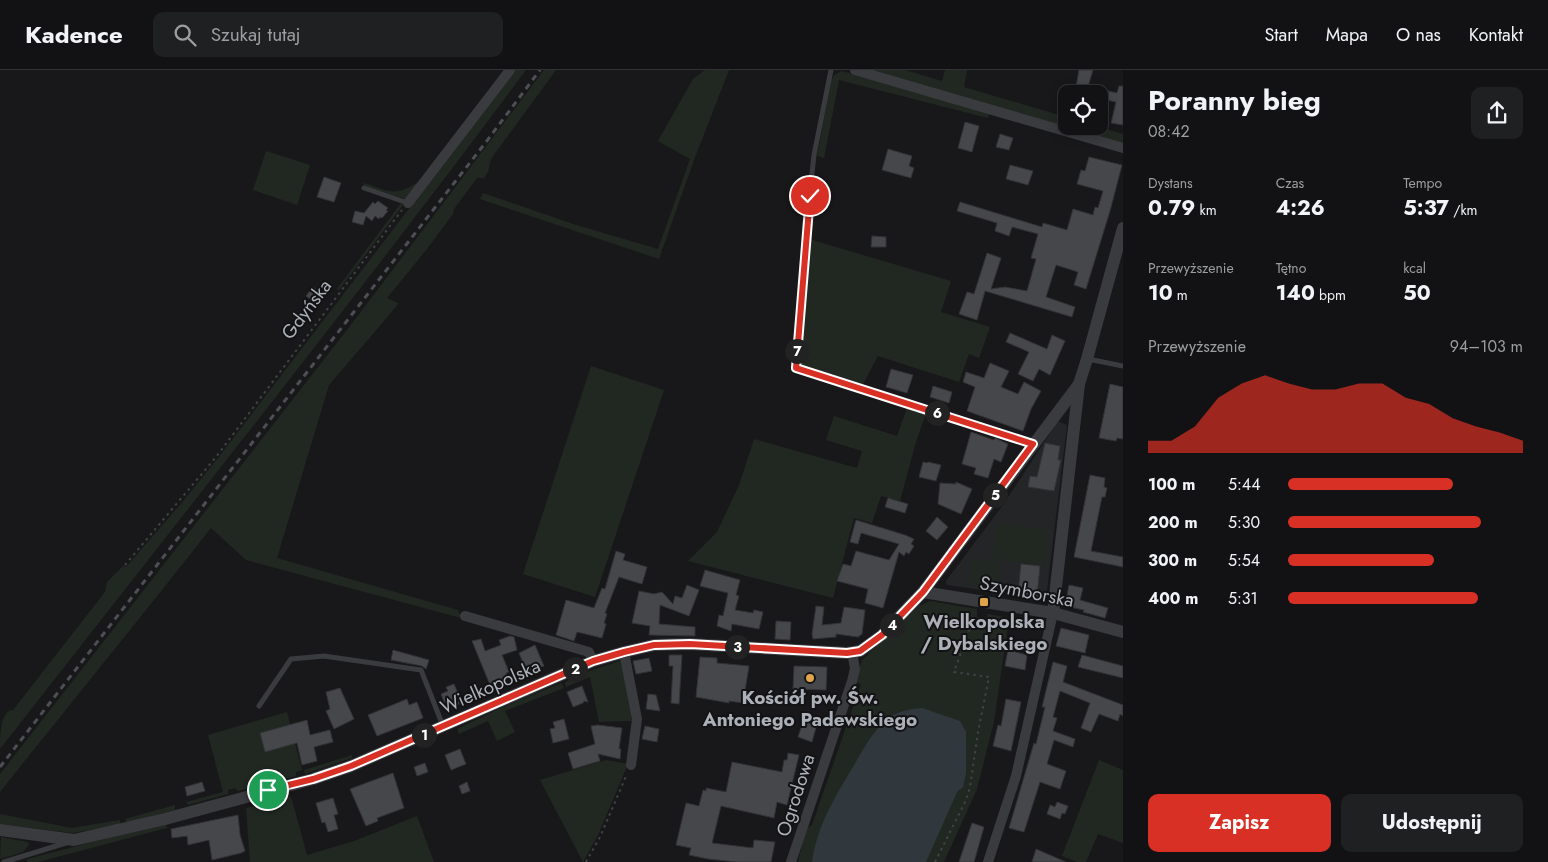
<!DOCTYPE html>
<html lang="pl">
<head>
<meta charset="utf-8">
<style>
	:root { --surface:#121214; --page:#1f2022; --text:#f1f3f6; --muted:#9c9ea0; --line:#313234; --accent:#d93025 }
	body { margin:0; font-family:Jost,sans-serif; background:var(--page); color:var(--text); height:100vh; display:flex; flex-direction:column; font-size:19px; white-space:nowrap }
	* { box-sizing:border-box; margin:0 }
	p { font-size:16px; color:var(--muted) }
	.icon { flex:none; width:28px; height:28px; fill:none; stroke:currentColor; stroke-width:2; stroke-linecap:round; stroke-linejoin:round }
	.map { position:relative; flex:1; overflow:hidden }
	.panel { display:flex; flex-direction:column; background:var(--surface); width:425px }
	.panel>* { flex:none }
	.fabs { position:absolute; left:1058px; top:15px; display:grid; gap:10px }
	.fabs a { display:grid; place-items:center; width:50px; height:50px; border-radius:10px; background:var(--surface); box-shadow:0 2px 12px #0003,0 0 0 1px var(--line); font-size:25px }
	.pin { position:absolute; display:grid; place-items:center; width:42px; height:42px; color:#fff; margin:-21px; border:2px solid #fff; border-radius:50%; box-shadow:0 1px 5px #0007 }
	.km { position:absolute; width:25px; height:25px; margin:-12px; border-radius:50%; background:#222; color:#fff; font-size:14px; line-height:25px; text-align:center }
	.round { display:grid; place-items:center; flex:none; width:52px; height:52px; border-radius:10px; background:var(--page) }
	.summary { display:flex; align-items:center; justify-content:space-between; height:85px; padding:0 25px }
	h1 { font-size:28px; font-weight:700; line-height:38px }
	.figures { display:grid; grid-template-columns:repeat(3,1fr); gap:8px; height:85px; padding:5px 25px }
	.figures div { display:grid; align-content:center }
	.figures b { font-size:21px; font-weight:700 }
	.figures small { font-size:14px; font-weight:400 }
	.figures p { font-size:14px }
	.chart { height:140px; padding:10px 25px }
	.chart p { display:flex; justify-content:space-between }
	.chart svg { width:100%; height:90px; margin-top:5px; fill:var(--accent); opacity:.7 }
	.button { display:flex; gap:10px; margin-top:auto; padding:10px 25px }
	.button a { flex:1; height:58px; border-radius:10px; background:var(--accent); color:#fff; font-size:20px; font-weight:700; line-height:58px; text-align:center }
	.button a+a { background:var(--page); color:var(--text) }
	ul { padding:0 25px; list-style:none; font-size:16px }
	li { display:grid; grid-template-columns:80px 60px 1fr; align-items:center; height:38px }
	li i { height:12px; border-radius:6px; background:var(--accent) }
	header { display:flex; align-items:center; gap:30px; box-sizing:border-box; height:70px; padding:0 25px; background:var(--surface); border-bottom:1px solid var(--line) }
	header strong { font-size:24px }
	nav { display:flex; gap:28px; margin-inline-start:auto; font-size:18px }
	.search { width:350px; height:45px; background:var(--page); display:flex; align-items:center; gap:12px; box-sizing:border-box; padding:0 18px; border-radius:10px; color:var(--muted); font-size:19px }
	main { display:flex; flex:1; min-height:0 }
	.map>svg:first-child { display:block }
</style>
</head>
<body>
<header>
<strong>Kadence</strong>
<div class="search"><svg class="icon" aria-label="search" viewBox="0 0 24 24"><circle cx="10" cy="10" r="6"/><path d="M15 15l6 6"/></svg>Szukaj tutaj</div>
<nav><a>Start</a><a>Mapa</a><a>O nas</a><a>Kontakt</a></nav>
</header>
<main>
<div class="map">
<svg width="1123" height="792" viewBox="0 0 1123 792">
	<rect width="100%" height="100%" fill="#18181a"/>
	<polygon fill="#242527" points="1058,351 1067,355 1046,529 947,515 946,511 1003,435"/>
	<g fill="#212821">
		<path d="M513,0h13c-171,230 -350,453 -526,679 0,-12 0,-39 13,-39l92,-118 2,-10 16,-16 3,1 53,-61 39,-48 252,-329z"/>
		<path d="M544,0h12l-65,89 -3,13 -4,6h-7l-23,31 -1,5 -26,35 -40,49 11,5 -2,4 -67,78 -52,173 181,52 3,8 -215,-58 -35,-32c-70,89 -141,176 -211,264v-18l347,-444z"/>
		<polygon points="705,0 729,0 694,90 659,189 480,129 483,123 573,154 658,179 690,89 658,71 693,9"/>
		<polygon points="872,0 905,0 942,11 945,0 967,0 964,17 1066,47 1066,56 1096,56 1123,64 1123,73"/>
		<polygon points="842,1 989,43 988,48 839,10 824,88 817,86 831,12 834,5"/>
		<polygon points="266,81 310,95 297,135 253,120"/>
		<path d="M423,109l-17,20 -43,-13 1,-3c31,10 30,14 59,-4z"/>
		<polygon points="401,133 403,135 339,220 337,219"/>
		<polygon points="809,169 951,211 941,242 990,257 979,288 969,284 959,312 878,286 862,316 798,296"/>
		<polygon points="591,296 664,320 595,527 523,504"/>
		<polygon points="907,338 926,344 916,372 900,431 881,426 872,453 854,448 833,528 688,491 717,462 739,415 754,369 857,398 862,381 826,370 834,346 897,366"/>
		<polygon points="998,453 1048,460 1044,495 992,489"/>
		<polygon points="973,489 1000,493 996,519 969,515"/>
		<polygon points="930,531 977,539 977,547 987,548 988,544 1009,548 994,652 977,719 944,792 798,792 806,759 812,755 861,614 855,612 862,590 919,536"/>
		<polygon points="623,590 632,651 599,652 590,607 566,617 565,612 589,601"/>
		<polygon points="561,613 564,618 505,641 515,662 497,671 488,651 459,664 457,659 503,637"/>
		<polygon points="287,642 302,700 296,702 296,706 238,721 235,718 228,720 228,724 188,735 186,732 223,722 208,665"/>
		<polygon points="352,685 352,688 305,704 304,700"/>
		<polygon points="606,690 628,694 598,765 583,792 540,710"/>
		<polygon points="1099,690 1123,700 1123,773 1098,764 1086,792 1077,792 1062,786"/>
		<polygon points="291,726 307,785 354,771 417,746 434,792 250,792 246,738"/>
		<polygon points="175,735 175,740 127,753 125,749"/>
		<polygon points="0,744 72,758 120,750 120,755 72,763 0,754"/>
		<polygon points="166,753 167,758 38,792 27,792 27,789"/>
		<polygon points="1,767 28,772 29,775 23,782 0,789"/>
	</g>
	<path fill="#30383d" d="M922,638l38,13 6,11v41l-3,14 -6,5 -31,70h-114c5,-36 23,-65 41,-95 10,-17 20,-37 36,-49 9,-7 22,-9 33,-10z"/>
	<g fill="#45474a" stroke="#333336">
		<polygon points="1079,0 1093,0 1087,20 1076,17"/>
		<polygon points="1119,16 1123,16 1123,55 1111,53 1116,32 1102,29 1104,20 1117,23"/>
		<polygon points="965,52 979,56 972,82 958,78"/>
		<polygon points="1000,64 1013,68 1009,80 996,77"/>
		<polygon points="888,79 912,86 909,96 914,98 911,108 882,100"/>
		<polygon points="1089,87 1122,95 1110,141 1086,219 1074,215 1078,202 1056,195 1046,227 1075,237 1072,247 985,221 977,250 959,244 967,222 974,224 987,183 1001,188 991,219 1005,217 1027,221 1036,189 1031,188 1038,164 1012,157 1009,166 995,161 997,153 957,141 960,132 1042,157 1043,153 1067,160 1073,139 1093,145 1095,137 1098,138 1103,121 1077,114 1081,100 1085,101"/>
		<polygon points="1010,95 1033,101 1028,115 1006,109"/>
		<polygon points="324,107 341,113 334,132 317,127"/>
		<polygon points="378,131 388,138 386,140 388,141 382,148 380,147 379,149 375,146 372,151 366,146 363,155 352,152 355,141 364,143 373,132 375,134"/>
		<polygon points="872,166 886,167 886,177 871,177"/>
		<polygon points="313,217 323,224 316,233 306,226"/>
		<polygon points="1010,263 1047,279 1052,265 1065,271 1050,305 1039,299 1033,311 1018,304 1029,282 1006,272"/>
		<polygon points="990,293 1009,301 1001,317 1018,324 1024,312 1041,321 1031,339 1023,361 967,341 975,317 963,312 966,302 984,308"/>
		<polygon points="891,299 913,305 907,323 886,317"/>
		<polygon points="1110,314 1123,317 1123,369 1117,368 1116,371 1099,368"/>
		<polygon points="933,316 952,322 949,333 930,327"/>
		<polygon points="971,362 994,370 995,368 1008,374 1001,392 994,389 988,408 974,404 976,398 962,394"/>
		<polygon points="1045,373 1060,376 1058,390 1061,390 1054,421 1028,417 1030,406 1037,407"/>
		<polygon points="923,392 927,393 928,392 941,395 936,411 919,407"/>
		<polygon points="1090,405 1105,408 1104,417 1107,418 1105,427 1102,427 1091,481 1123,487 1123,497 1074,487"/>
		<polygon points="956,412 972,419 961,444 938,434 940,413 956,414"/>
		<polygon points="888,428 908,434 905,443 885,437"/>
		<polygon points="937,447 948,457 937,470 926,461"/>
		<polygon points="856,450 905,465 914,469 911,474 914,476 909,484 906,482 904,486 899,482 883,538 865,533 868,519 837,511 843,494 851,496 856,481 889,490 899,474 861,463 858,474 850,472"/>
		<polygon points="616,481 625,484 623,490 647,497 642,514 619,507 605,543 607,544 604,553 606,554 602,568 577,562 574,571 556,565 566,530 594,538 602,518 605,519"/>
		<polygon points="1021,494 1040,496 1037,526 1018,523"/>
		<polygon points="705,500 740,510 736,525 739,526 735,540 753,543 754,540 763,542 759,559 732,554 731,561 717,556 719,545 723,546 728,523 700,516"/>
		<polygon points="687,515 699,520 689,546 660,535 659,554 695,557 695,566 649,565 650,556 632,553 639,521 654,524 662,522 673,534 675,526 682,528"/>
		<polygon points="1069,515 1083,518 1080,530 1108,538 1105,548 1083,542 1084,540 1065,536"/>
		<polygon points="816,536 824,537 822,555 841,553 844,537 865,540 862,564 858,567 836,564 836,567 813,569 812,564"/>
		<polygon points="776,551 791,552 790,570 775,569"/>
		<polygon points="1061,558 1089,565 1085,583 1056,576"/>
		<polygon points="510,566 514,567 517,580 502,585 509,602 506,603 508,609 490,615 472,571 481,569 485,581 501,575 499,570"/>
		<polygon points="535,575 544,596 527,602 519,583"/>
		<polygon points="393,580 429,590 426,599 422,596 391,590"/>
		<polygon points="1008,580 1027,585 1025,600 1005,596"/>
		<polygon points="669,585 682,585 679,634 671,633 673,596 669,596"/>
		<polygon points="1082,585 1123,596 1123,608 1078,597"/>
		<polygon points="700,587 717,588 717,593 749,596 743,633 729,631 729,633 696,627"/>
		<polygon points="649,588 652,601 636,604 633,591"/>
		<polygon points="1053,592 1067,596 1063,612 1123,635 1123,646 1120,644 1118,651 1099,644 1091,662 1081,658 1090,633 1060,621 1053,647 1057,648 1053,661 1075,669 1073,677 1054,670 1047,694 1066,701 1060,719 1040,712 1024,762 1009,758 1034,673 1036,674 1045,637 1042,637"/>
		<polygon points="794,596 827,597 826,620 793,619"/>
		<polygon points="454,614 462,633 447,639 441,624 448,621 446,617"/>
		<polygon points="582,616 588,632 584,631 583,633 573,637 567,622"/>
		<polygon points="340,618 354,649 334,659 326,641 330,639 326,622"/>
		<polygon points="648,624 656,625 660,641 646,639"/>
		<polygon points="407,629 409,635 417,632 423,648 377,666 368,645"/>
		<polygon points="1006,629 1021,632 1011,681 993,676 998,655 1001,656"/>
		<polygon points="564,649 569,669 553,673 550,659 555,658 553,652"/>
		<polygon points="804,649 817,654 812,672 798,667"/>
		<polygon points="307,650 310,665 330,660 333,672 314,677 317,691 302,695 297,673 265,682 260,663"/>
		<polygon points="598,655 622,658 619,679 621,679 620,689 598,684 600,691 573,699 568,683 595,674 591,656"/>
		<polygon points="645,656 659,659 657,672 642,669"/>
		<polygon points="460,679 466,694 451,700 445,685"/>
		<polygon points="788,683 799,685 787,735 777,732 774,748 721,736 712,773 753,778 754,770 775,772 771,792 737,792 708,789 689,785 691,778 676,775 686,733 699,736 703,720 706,721 706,718 726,722 732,692 782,702 784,690 787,690"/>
		<polygon points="425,693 428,702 417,706 414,697"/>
		<polygon points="393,703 404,738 377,748 378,751 366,756 350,719"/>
		<polygon points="202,712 205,721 187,726 185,717"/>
		<polygon points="467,712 470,721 462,724 459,716"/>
		<polygon points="333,728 338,744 334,745 338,759 328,762 325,752 322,753 316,733"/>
		<polygon points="1057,732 1068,736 1065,744 1062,743 1060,749 1047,744 1050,735 1055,737"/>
		<polygon points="238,745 240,765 245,781 241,783 212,790 209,770 188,775 187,766 172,768 171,759"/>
		<polygon points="972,753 984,757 974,792 959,792"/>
		<polygon points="1036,779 1066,792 1032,792"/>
	</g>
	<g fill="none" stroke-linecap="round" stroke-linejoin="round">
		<g stroke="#404246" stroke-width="2" stroke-dasharray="2.5 4" stroke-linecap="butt">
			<polyline points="125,495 216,387 402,140"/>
			<polyline points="586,792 600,767 627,704"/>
			<polyline points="935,792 966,730 970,717 978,662 989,607 954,602 975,543"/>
		</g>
		<g stroke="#3a3b3f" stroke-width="5">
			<polyline points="831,0 814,85 805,167 796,298 1032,374"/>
			<polyline points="364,118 408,133"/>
			<polyline points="1088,289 1123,296"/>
			<polyline points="259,636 291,589 324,586 421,600 443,656"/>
			<polyline points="4,792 66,773"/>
		</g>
		<g stroke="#3a3b3f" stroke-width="10">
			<polyline points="855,0 1123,78"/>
			<polyline points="408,133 510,0"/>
			<polyline points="465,546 589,582 593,591"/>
			<polyline points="624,582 637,649 631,695"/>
			<polyline points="791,792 852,611 855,599 852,582"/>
			<polyline points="988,792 1016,706 1053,543"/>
		</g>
		<g stroke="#3a3b3f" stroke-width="12">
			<polyline points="923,522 1053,543 1123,562"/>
			<polyline points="1053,543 1079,314 1087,289 1123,158"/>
			<polyline points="0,760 74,770 165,749 313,709 351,696 593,591 624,582 654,575 689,574 847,583 860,581 882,565 923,522 1079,314"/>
		</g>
		<polyline stroke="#4d4f54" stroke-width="3" stroke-dasharray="6 5" stroke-linecap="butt" points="0,697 486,72 540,0"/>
	</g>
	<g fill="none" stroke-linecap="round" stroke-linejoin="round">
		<defs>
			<polyline id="route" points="268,720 313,709 351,696 593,591 624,582 654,575 690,574 847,583 860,581 882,565 923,522 1033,374 796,298 810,126"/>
		</defs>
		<use href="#route" stroke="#fff" stroke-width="10"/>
		<use href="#route" stroke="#d93025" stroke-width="6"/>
	</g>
	<g fill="#e0a44a" stroke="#131315" stroke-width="2">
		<rect x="979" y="527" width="10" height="10" rx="2.5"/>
		<circle cx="810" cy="608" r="5"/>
	</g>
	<g text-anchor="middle" stroke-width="4" stroke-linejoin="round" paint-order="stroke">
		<g font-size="19" fill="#acb1b9" stroke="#131315">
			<text transform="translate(306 239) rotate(-53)" y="7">Gdyńska</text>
			<text transform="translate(1027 521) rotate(11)" y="7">Szymborska</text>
			<text transform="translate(490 616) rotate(-24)" y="7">Wielkopolska</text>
			<text transform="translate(795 725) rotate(-72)" y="7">Ogrodowa</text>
		</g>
		<g font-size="19" font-weight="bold" fill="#acb1b9" stroke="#131315">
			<text x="984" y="558">Wielkopolska<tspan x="984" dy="22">/ Dybalskiego</tspan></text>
			<text x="810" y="634">Kościół pw. Św.<tspan x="810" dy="22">Antoniego Padewskiego</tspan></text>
		</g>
	</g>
</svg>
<div class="fabs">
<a><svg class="icon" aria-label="locate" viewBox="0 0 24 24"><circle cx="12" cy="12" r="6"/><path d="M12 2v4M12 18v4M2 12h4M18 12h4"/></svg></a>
</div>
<div class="pin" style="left:268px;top:720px;background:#1e9e55"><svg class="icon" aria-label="arrive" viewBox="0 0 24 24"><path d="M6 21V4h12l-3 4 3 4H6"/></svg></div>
<div class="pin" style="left:810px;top:126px;background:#d93025"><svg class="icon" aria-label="check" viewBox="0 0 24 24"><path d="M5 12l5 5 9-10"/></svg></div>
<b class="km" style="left:424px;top:665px">1</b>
<b class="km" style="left:575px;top:599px">2</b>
<b class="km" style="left:737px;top:577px">3</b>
<b class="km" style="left:892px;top:555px">4</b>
<b class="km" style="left:995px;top:425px">5</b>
<b class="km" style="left:937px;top:343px">6</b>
<b class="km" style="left:797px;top:281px">7</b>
</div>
<section class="panel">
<div class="summary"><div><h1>Poranny bieg</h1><p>08:42</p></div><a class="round"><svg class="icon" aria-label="share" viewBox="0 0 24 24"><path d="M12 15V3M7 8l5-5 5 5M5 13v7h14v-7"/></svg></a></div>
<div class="figures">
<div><p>Dystans</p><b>0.79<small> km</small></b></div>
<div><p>Czas</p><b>4:26</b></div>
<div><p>Tempo</p><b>5:37<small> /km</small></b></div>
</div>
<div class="figures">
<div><p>Przewyższenie</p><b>10<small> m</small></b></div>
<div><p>Tętno</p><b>140<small> bpm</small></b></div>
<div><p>kcal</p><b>50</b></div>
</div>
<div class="chart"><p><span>Przewyższenie</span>94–103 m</p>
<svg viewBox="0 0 160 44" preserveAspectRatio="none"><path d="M0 44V38L10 38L20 31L30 17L40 10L50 6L60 10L70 13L80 13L90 10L100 10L110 17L120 20L130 27L140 31L150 34L160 38V44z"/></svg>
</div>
<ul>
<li><b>100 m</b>5:44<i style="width:70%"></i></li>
<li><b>200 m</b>5:30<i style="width:82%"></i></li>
<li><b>300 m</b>5:54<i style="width:62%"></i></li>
<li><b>400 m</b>5:31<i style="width:81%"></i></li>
</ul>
<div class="button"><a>Zapisz</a><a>Udostępnij</a></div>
</section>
</main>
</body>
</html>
